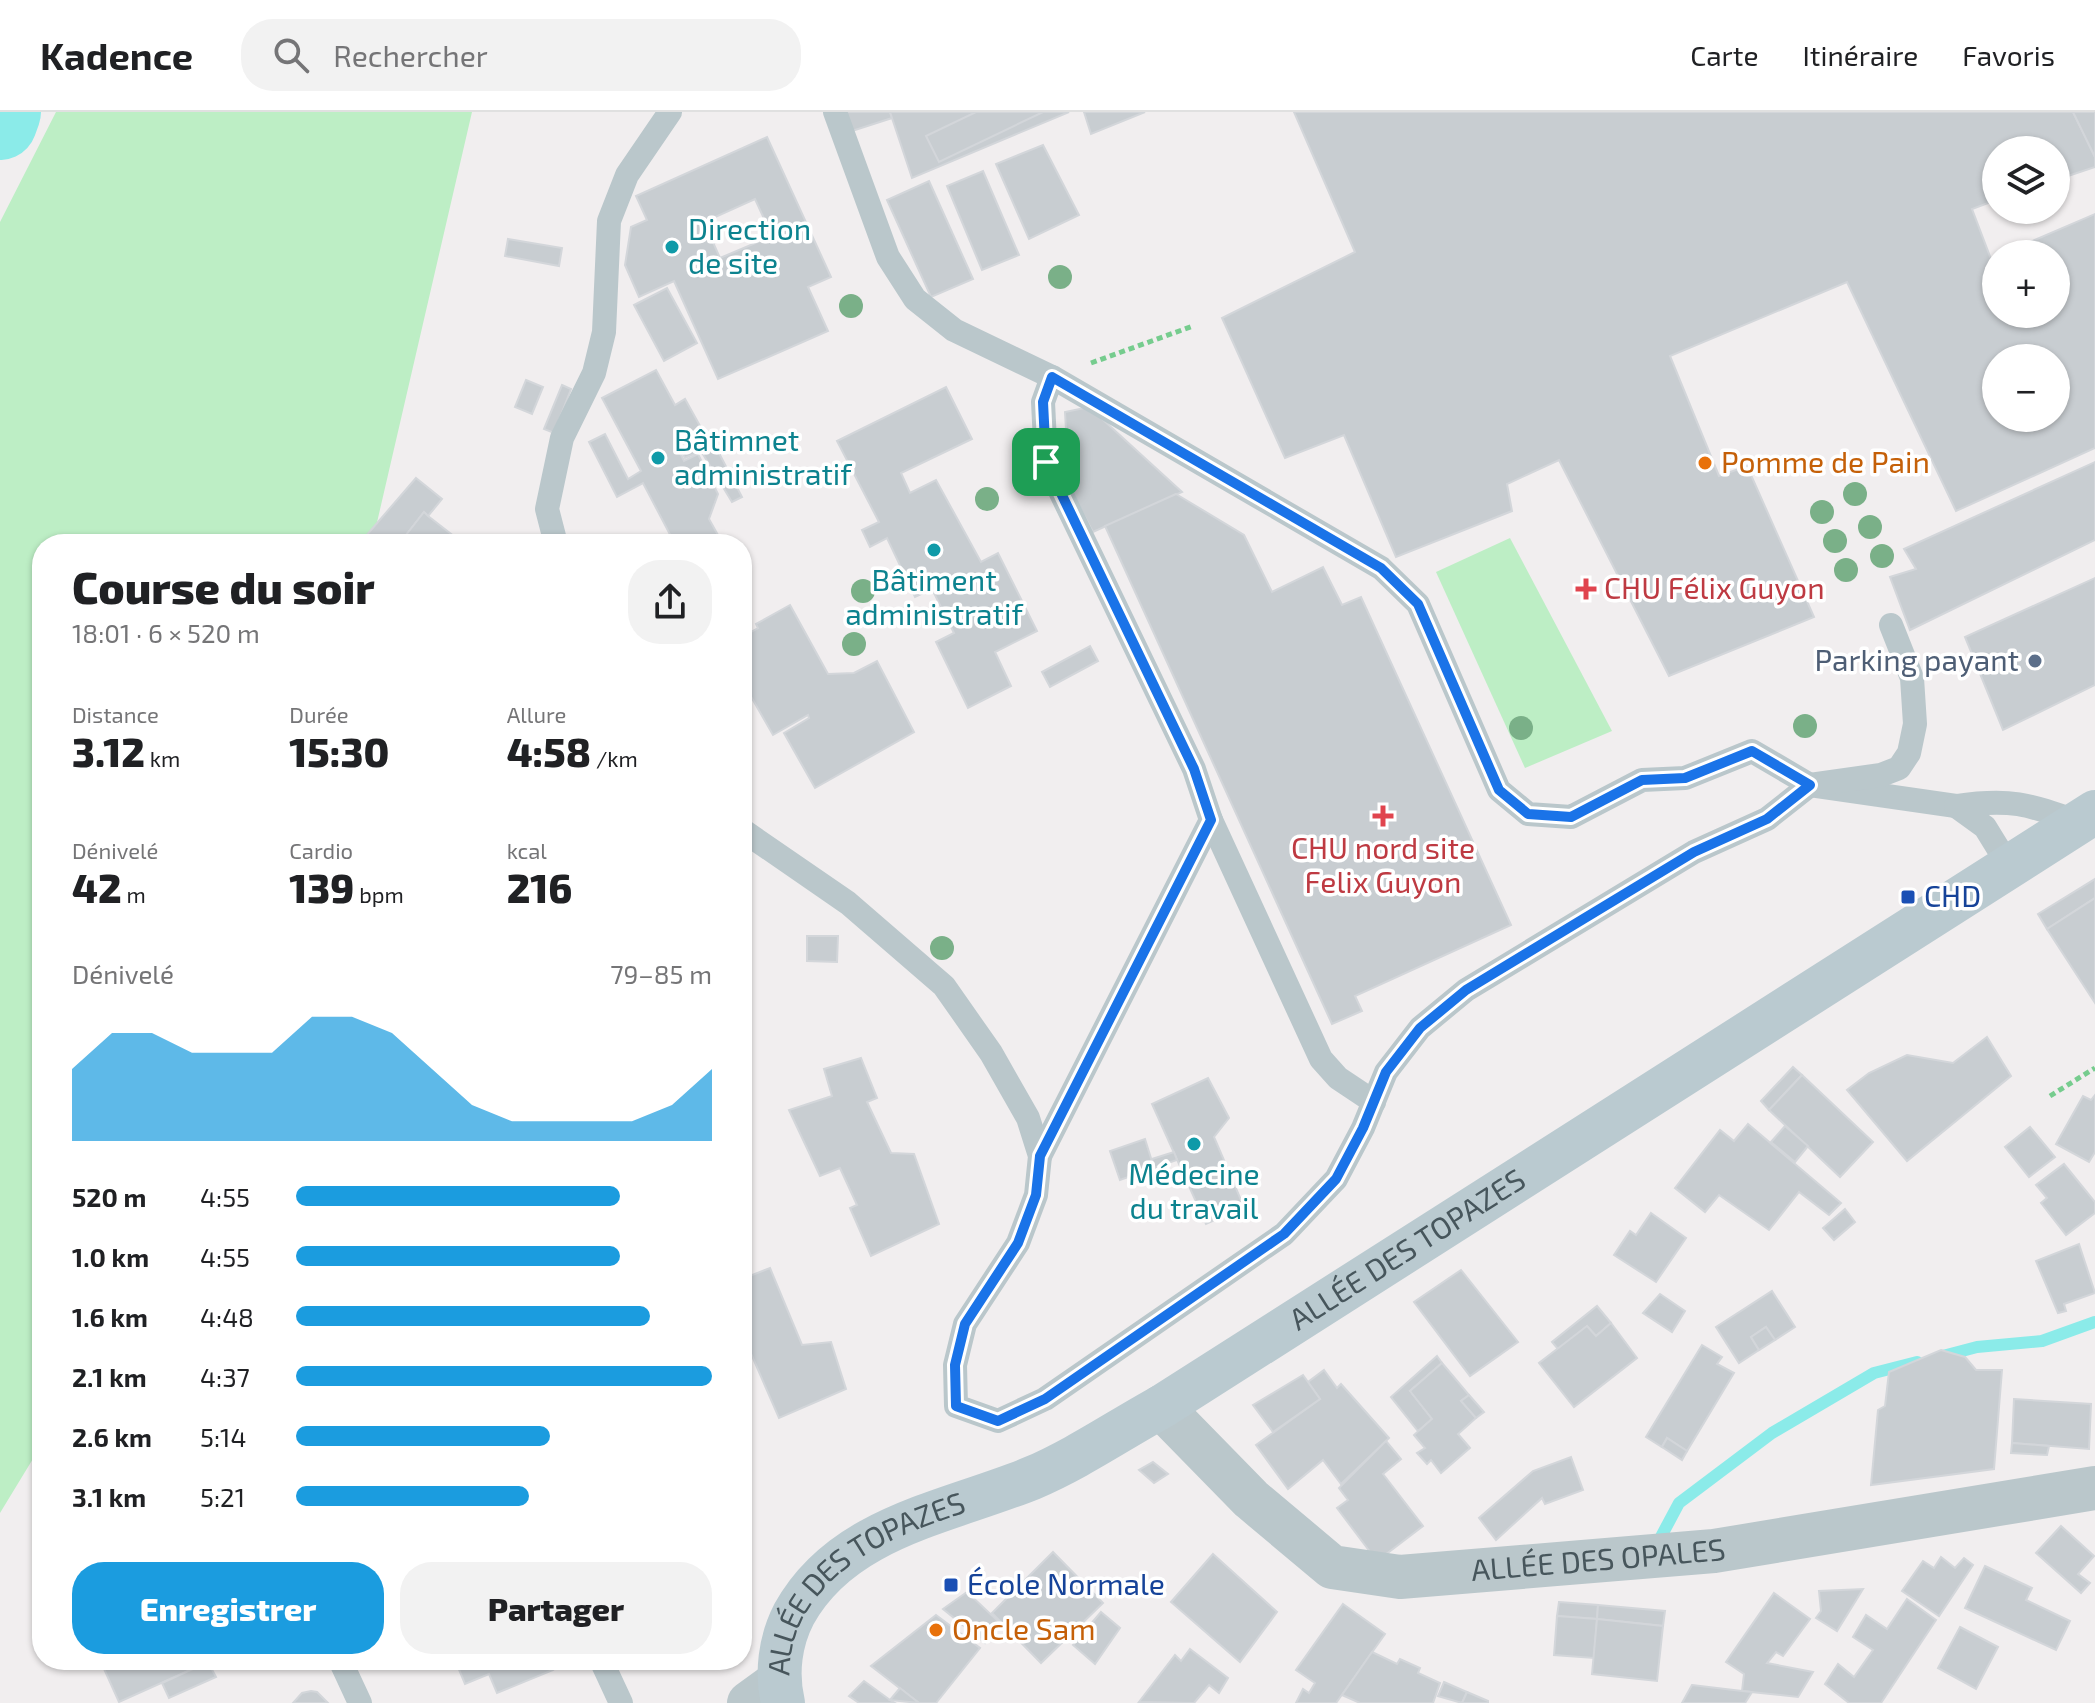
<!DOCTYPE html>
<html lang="fr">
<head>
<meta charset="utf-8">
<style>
	:root { --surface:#fff; --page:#f2f2f2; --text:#202124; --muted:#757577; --line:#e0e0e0; --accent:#1b9cdf }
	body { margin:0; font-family:"Exo 2",sans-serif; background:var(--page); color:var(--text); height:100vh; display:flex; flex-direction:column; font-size:30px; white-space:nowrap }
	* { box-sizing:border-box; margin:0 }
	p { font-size:26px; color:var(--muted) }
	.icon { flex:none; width:44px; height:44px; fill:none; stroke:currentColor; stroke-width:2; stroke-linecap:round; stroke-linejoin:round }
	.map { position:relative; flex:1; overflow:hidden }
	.drawer { position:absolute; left:32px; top:422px; width:720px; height:1136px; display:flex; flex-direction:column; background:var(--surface); border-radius:32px; box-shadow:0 2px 6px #0004 }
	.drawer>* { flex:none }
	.buttons { position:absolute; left:1982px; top:24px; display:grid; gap:16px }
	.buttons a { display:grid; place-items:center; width:88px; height:88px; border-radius:50%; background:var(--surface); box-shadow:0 2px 6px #0004; font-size:40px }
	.pin { position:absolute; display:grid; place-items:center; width:68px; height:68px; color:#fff; margin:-34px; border-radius:16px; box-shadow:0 4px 12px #0006 }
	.round { display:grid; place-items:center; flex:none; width:84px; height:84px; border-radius:32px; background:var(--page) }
	.summary { display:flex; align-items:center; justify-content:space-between; height:136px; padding:0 40px }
	h1 { font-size:44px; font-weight:800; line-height:60px }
	.stats { display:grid; grid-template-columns:repeat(3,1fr); gap:12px; height:136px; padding:8px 40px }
	.stats div { display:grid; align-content:center }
	.stats b { font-size:40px; font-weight:800 }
	.stats small { font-size:22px; font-weight:400 }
	.stats p { font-size:22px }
	.chart { height:224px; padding:16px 40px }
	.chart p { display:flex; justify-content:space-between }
	.chart svg { width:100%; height:144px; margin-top:8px; fill:var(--accent); opacity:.7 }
	.cta { display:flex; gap:16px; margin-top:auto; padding:16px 40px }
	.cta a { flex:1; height:92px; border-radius:32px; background:var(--accent); color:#fff; font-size:32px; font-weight:800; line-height:92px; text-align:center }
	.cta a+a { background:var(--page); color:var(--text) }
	ul { padding:0 40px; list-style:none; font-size:26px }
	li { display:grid; grid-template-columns:128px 96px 1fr; align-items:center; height:60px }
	li i { height:20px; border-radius:10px; background:var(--accent) }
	header { display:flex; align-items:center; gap:48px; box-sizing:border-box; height:112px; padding:0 40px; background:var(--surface); border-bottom:2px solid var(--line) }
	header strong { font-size:38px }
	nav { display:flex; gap:44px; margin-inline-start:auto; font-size:28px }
	.search { width:560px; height:72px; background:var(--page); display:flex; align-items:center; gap:20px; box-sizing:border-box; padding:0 28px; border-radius:32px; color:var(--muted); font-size:30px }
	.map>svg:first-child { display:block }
</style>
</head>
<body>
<header>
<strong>Kadence</strong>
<div class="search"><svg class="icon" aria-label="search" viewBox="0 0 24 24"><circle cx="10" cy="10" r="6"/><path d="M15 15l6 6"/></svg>Rechercher</div>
<nav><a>Carte</a><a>Itinéraire</a><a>Favoris</a></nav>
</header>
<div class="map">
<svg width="2095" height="1591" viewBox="0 0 2095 1591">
	<rect width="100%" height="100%" fill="#f1eeef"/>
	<g fill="#bdeec5">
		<polygon points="56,0 472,0 372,432 42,432 42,1332 0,1401 0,110"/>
		<polygon points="1510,426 1612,619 1525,656 1436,460"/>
	</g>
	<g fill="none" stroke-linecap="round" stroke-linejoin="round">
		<g stroke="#8bebe9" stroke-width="12">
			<polyline points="1939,1245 1977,1235 2042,1229 2095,1210"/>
			<polyline points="1655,1436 1679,1391 1772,1321 1874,1261 1917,1250"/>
		</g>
		<polyline stroke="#8bebe9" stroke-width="74" points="0,11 4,0"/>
	</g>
	<g fill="#c8cdd1" stroke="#d3d6da" stroke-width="2" fill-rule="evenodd">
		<polygon points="845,0 890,0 892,6 852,19"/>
		<polygon points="890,0 1069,0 912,66"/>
		<polygon points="976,0 1043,0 939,50 926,24"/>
		<polygon points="1084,0 1145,0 1091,22"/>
		<path d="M1294,0h779l22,45v10l-39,13v-30h-60v50l-24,9 19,50 5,-2v57h60v-60h-54l93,-40v234l-139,63 -109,-229 -177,74 49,120 28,-10 67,151 -145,59 -110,-216 -52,24 5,27 -116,46 -52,-122 -59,23 -63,-140 133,-66zM1996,246h60v60h-60z"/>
		<polygon points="2073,0 2095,0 2095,45"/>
		<path d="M767,25l64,140 -23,10 20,44 -110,48 -44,-98 -35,16 -14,-32 6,-38 16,-7 -11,-24zM755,87l17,37 -52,22 -16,-36z"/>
		<polygon points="1043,33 1079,103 1029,127 996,52"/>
		<polygon points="983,59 1019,143 982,158 947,74"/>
		<polygon points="929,69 973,167 931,185 887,88"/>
		<polygon points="508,127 562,136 559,154 505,144"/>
		<polygon points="667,176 697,231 664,249 634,193"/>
		<polygon points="656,258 675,293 685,287 704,321 677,335 684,349 698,342 718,382 709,407 723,432 675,432 643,371 617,385 589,330 605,322 628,367 641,359 602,286"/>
		<polygon points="526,268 543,275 532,302 515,295"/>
		<polygon points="562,273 571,277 554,321 544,317"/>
		<polygon points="946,275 972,327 901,361 910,381 936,368 981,450 998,441 1037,519 995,540 1011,574 968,596 936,530 954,521 932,477 915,485 887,426 870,435 862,418 879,410 837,329"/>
		<polygon points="1089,295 1182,380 1093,420 1044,329 1066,318 1065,300"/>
		<polygon points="709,322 742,385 732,390 701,339 685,346 680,337"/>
		<polygon points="2095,350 2095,428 1910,518 1890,465 1916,457 1904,437"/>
		<polygon points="416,366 442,387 428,404 424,400 399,432 359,432"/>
		<polygon points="1176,382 1244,423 1272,480 1323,455 1342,493 1361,485 1511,813 1355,884 1362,899 1332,912 1105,414"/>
		<polygon points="424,400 428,404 464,432 399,432"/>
		<polygon points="2095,466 2095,573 2003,618 1965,525"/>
		<polygon points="790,493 828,562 854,561 877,549 914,620 815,676 784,621 809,606 808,603 773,623 742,569 742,525 758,516 756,512"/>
		<polygon points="1090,534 1098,549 1050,575 1042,560"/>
		<polygon points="2095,767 2095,786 2047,817 2038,802"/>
		<polygon points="2095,786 2095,891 2047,817"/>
		<polygon points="807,824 838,824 837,850 807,849"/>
		<polygon points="1987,925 2011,964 1907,1049 1847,978 1869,961 1907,943 1953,951"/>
		<polygon points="861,946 877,986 867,990 891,1041 914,1042 939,1112 871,1144 850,1096 857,1093 840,1056 820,1064 789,998 832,984 824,957"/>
		<polygon points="1793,955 1802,963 1769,998 1761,989"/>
		<polygon points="1802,963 1873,1030 1840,1065 1769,998"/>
		<polygon points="1208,966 1229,1006 1214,1025 1244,1095 1206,1112 1152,992"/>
		<polygon points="2095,983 2095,1040 2089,1050 2056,1032 2083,984 2091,988"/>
		<polygon points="1748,1012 1841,1091 1829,1103 1799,1080 1769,1118 1719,1083 1705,1100 1675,1076 1720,1018 1734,1029"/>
		<polygon points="1785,1014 1808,1034 1795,1050 1771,1030"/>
		<polygon points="2030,1015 2055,1045 2029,1065 2005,1035"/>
		<polygon points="1145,1027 1154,1056 1120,1068 1110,1039"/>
		<polygon points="1174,1040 1177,1048 1154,1056 1152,1047"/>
		<polygon points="2064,1052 2095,1090 2095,1101 2066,1123 2041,1091 2047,1086 2036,1073"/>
		<polygon points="1845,1097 1855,1110 1834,1128 1823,1116"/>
		<polygon points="1651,1101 1686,1126 1656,1170 1614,1143 1630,1119 1636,1123"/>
		<polygon points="2079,1132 2095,1181 2064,1192 2066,1199 2058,1201 2036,1149"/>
		<polygon points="770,1156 802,1233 831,1230 846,1277 779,1306 742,1221 742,1167"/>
		<polygon points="1461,1158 1518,1230 1470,1264 1414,1190"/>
		<polygon points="1772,1179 1795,1215 1775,1228 1766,1215 1751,1225 1759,1238 1739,1251 1716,1215"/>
		<polygon points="1660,1182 1685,1199 1672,1220 1643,1201"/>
		<polygon points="1597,1194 1611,1211 1596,1224 1587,1214 1558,1237 1552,1230"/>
		<polygon points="1611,1211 1637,1246 1574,1295 1539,1251 1587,1214 1596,1224"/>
		<polygon points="1766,1215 1775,1228 1759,1238 1751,1225"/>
		<polygon points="1702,1233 1722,1245 1717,1252 1734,1261 1687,1339 1667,1326 1662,1335 1646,1325"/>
		<polygon points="1941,1238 1965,1245 1976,1258 2002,1258 1994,1357 1871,1373 1878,1298 1885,1294 1889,1260"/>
		<polygon points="1437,1244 1442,1251 1410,1279 1432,1307 1418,1319 1391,1285"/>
		<polygon points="1442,1251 1469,1283 1461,1289 1476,1306 1458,1322 1470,1336 1441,1361 1431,1348 1427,1352 1417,1341 1425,1336 1414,1323 1432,1307 1410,1279"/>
		<polygon points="1324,1258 1337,1276 1341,1272 1389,1326 1341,1372 1323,1348 1288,1377 1256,1333 1320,1287 1308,1270"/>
		<polygon points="1303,1263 1320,1287 1273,1320 1253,1293"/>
		<polygon points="1469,1283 1484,1300 1476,1306 1461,1289"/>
		<polygon points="2014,1287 2091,1292 2089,1337 2012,1331"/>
		<polygon points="1667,1326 1687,1339 1682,1348 1662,1335"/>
		<polygon points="1386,1329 1401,1347 1383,1362 1423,1414 1377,1449 1337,1396 1348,1388 1339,1376"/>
		<polygon points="2012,1331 2049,1334 2047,1343 2011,1341"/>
		<polygon points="1571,1345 1583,1378 1545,1392 1542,1386 1496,1428 1479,1406 1533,1359"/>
		<polygon points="1153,1350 1168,1362 1154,1371 1139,1358"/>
		<polygon points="2061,1414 2094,1444 2078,1462 2090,1471 2081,1481 2036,1441"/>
		<polygon points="1053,1440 1103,1491 1041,1551 992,1501"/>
		<polygon points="1213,1442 1277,1500 1240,1550 1171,1490"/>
		<polygon points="1941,1445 1955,1456 1964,1446 1973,1453 1939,1504 1902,1479 1923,1449 1934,1456"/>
		<polygon points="1985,1454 2032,1476 2026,1488 2070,1509 2056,1538 1965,1496"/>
		<polygon points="1863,1477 1837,1519 1816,1506 1821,1499 1819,1479"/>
		<polygon points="967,1480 1000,1511 985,1531 943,1497"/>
		<polygon points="1774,1481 1810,1507 1783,1544 1776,1540 1767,1551 1813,1560 1798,1585 1742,1579 1744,1562 1726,1550"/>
		<polygon points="1907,1487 1936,1508 1881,1591 1849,1591 1825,1572 1838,1552 1854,1565 1873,1538 1853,1525 1866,1503 1887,1517"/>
		<polygon points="1559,1490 1598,1493 1597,1507 1557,1504"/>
		<polygon points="1343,1492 1385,1522 1336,1591 1296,1591 1303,1577 1309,1581 1315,1571 1296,1558"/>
		<polygon points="1598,1493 1665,1499 1663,1514 1597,1507"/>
		<polygon points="1101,1500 1120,1516 1095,1552 1073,1533"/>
		<polygon points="936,1503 980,1536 936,1591 919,1591 871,1554"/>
		<polygon points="1557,1504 1597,1507 1594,1546 1554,1543"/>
		<polygon points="1597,1507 1663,1514 1657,1569 1592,1562"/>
		<polygon points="1960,1515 1998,1535 1976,1577 1938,1556"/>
		<polygon points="1190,1537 1228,1566 1219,1581 1209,1573 1194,1591 1139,1590 1175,1543 1181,1549"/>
		<polygon points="1372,1540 1397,1552 1400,1547 1420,1556 1418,1561 1440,1571 1433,1591 1360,1591 1342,1583"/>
		<polygon points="100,1548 207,1548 208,1550 119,1590"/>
		<polygon points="455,1548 548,1548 553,1558 497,1581 489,1562 465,1572"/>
		<polygon points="208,1550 216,1565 169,1586 162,1571"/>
		<polygon points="864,1569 890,1588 895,1591 859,1591 849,1584"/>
		<polygon points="1444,1570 1467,1580 1462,1591 1438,1584"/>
		<polygon points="1692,1573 1742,1579 1752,1580 1745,1591 1682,1591"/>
		<polygon points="900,1576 919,1591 890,1588"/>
		<polygon points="311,1579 317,1580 328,1591 293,1591 302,1581"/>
		<polygon points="1467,1580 1488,1589 1488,1591 1462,1591"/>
	</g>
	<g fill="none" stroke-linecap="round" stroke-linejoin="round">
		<g stroke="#76cc8e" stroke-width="5" stroke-dasharray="6 4" stroke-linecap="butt">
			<polyline points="1091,251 1193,214"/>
			<polyline points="2050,984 2095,956"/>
		</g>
		<g stroke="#bac7cb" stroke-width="24">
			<polyline points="835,0 888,145 915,187 954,218 1052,265 1381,456 1418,492 1499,678 1528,702 1571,705 1642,668 1685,666 1752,639 1810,673 1956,694"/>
			<polyline points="1052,265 1043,290 1046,350 1194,657 1211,708 1321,947 1338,966 1374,990"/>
			<polyline points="556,432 547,397 562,326 594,261 604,220 609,109 627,63 670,0"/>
			<polyline points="742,718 848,791 944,874 991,941 1028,1006 1040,1044 1036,1083 1018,1131 965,1212 955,1253 956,1294 998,1309 1045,1287 1284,1122 1336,1067 1363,1016 1386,960 1420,916 1466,878 1694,740 1767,707 1810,673 1881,663 1899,656 1909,641 1915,612 1912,566 1891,513"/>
			<path d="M2009,754l-24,-39 -29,-21c54,-8 72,-2 122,16"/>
			<polyline points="1040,1044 1211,708"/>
			<polyline points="340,1548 360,1591"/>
			<polyline points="601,1548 621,1591"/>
		</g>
		<g stroke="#bac7cb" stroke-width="44">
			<path id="s1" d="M1161,1295l90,92 81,68 68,10 314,-26 381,-63"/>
			<polyline points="749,1591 778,1570"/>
		</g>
		<path stroke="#bacad0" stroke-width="44" id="s2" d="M783,1591c-7,-30 -3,-62 11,-89 48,-87 152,-101 238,-136 45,-19 87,-48 129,-71l934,-595"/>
	</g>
	<g fill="#7ab088">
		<circle cx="1060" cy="165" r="12"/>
		<circle cx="851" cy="194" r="12"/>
		<circle cx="1855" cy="382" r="12"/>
		<circle cx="987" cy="387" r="12"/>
		<circle cx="1822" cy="400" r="12"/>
		<circle cx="1870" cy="415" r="12"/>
		<circle cx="1835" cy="429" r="12"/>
		<circle cx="1882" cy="444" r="12"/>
		<circle cx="1846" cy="458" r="12"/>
		<circle cx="863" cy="479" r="12"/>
		<circle cx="854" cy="532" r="12"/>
		<circle cx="1805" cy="614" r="12"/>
		<circle cx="1521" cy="616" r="12"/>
		<circle cx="942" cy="836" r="12"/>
	</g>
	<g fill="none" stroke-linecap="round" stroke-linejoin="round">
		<defs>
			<polygon id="route" points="1052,265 1381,456 1418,492 1499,678 1528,702 1571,705 1642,668 1685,666 1752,639 1810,673 1767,707 1694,740 1466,878 1420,916 1386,960 1363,1016 1336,1067 1284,1122 1045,1287 998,1309 956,1294 955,1253 965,1212 1018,1131 1036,1083 1040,1044 1211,708 1194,657 1046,350 1043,290"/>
		</defs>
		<use href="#route" stroke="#fff" stroke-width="16"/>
		<use href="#route" stroke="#1a73e8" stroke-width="10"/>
	</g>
	<g fill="#0f9aa8" stroke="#fff" stroke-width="3">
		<circle cx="672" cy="135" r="8"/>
		<circle cx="658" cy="346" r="8"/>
		<circle cx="934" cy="438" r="8"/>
		<circle cx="1194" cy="1032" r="8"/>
	</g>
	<g fill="#e8710a" stroke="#fff" stroke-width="3">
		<circle cx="1705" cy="351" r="8"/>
		<circle cx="936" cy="1518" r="8"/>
	</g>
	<g fill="#e0444e" stroke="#fff" stroke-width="3">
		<path d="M1582 465h8v8h8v8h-8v8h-8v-8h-8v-8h8z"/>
		<path d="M1379 692h8v8h8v8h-8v8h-8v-8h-8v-8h8z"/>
	</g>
	<circle fill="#5c6f8a" stroke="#fff" stroke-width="3" cx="2035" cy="549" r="8"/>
	<g fill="#1a4fb4" stroke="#fff" stroke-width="3">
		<rect x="1900" y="777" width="16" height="16" rx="4"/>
		<rect x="943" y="1465" width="16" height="16" rx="4"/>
	</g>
	<g text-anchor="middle" stroke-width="7" stroke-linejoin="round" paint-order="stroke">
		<g font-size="30" fill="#0d838f" stroke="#fff" text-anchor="start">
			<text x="688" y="128">Direction<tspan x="688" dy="34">de site</tspan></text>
			<text x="674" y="339">Bâtimnet<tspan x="674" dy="34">administratif</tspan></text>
			<text x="934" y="479" text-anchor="middle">Bâtiment<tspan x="934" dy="34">administratif</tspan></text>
			<text x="1194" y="1073" text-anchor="middle">Médecine<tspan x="1194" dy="34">du travail</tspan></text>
		</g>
		<g font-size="30" fill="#c56008" stroke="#fff" text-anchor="start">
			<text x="1721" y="361">Pomme de Pain</text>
			<text x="952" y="1528">Oncle Sam</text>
		</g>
		<g font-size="30" fill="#be3a42" stroke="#fff" text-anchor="start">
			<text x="1604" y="487">CHU Félix Guyon</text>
			<text x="1383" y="747" text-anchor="middle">CHU nord site<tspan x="1383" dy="34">Felix Guyon</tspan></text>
		</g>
		<g font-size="30" fill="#4e5e75" stroke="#fff" text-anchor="end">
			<text x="2019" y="559">Parking payant</text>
		</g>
		<g font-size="30" fill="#164399" stroke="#fff" text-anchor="start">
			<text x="1924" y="795">CHD</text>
			<text x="967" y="1483">École Normale</text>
		</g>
		<g font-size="30" fill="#47565c" stroke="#fff">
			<text dy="10" stroke="none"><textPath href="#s2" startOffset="812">ALLÉE DES TOPAZES</textPath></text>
			<text dy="10" stroke="none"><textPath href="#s1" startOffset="502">ALLÉE DES OPALES</textPath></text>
			<text dy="10" stroke="none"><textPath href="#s2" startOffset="164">ALLÉE DES TOPAZES</textPath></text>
		</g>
	</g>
</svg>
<div class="buttons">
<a><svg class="icon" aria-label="layers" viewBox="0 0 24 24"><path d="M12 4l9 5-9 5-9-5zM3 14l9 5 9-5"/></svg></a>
<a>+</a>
<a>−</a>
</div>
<div class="pin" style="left:1046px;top:350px;background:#1e9e55"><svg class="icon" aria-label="arrive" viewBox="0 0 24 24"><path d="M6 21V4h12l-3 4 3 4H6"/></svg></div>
<section class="drawer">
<div class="summary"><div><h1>Course du soir</h1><p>18:01 · 6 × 520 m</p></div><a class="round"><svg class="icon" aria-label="share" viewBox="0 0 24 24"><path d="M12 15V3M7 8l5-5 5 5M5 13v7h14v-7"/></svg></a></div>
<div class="stats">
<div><p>Distance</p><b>3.12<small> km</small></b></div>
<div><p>Durée</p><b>15:30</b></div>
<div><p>Allure</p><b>4:58<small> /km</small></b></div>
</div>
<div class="stats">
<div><p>Dénivelé</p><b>42<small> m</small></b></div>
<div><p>Cardio</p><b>139<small> bpm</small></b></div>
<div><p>kcal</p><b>216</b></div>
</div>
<div class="chart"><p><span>Dénivelé</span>79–85 m</p>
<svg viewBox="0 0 160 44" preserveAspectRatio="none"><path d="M0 44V22L10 11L20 11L30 17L40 17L50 17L60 6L70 6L80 11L90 22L100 33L110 38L120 38L130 38L140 38L150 33L160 22V44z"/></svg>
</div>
<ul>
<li><b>520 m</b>4:55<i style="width:78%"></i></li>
<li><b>1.0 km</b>4:55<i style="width:78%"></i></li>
<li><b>1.6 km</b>4:48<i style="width:85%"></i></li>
<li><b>2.1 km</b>4:37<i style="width:100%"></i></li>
<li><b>2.6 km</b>5:14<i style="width:61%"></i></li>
<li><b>3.1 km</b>5:21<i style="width:56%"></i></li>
</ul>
<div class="cta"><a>Enregistrer</a><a>Partager</a></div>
</section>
</div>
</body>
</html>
